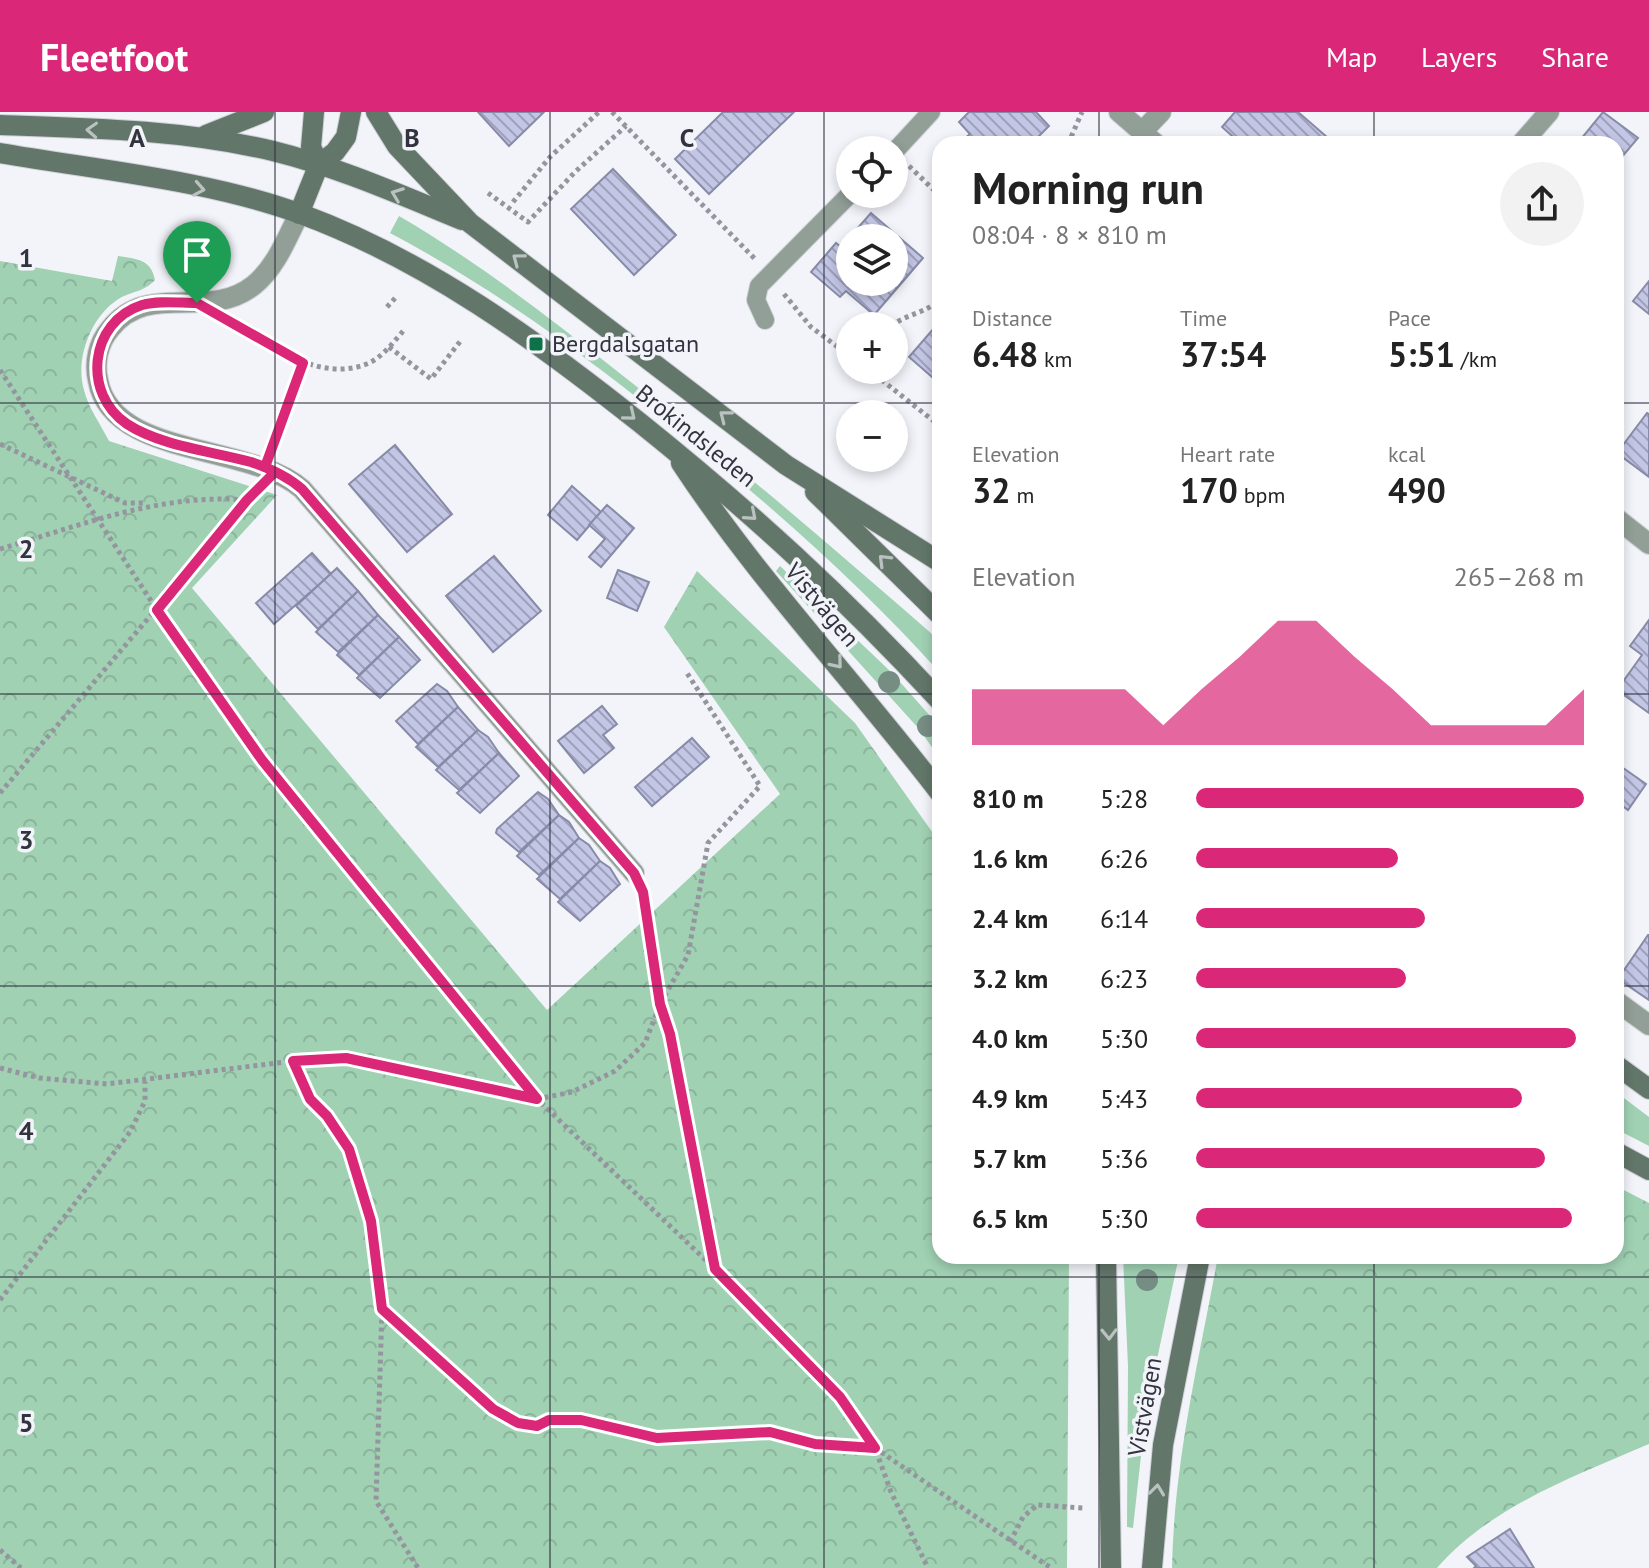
<!DOCTYPE html>
<html lang="en">
<head>
<meta charset="utf-8">
<style>
	:root { --surface:#fff; --page:#f2f2f2; --text:#222; --muted:#767676; --accent:#db2777 }
	body { margin:0; font-family:"PT Sans",sans-serif; background:var(--page); color:var(--text); height:100vh; display:flex; flex-direction:column; font-size:30px; white-space:nowrap }
	* { box-sizing:border-box; margin:0 }
	p { font-size:26px; color:var(--muted) }
	.icon { flex:none; width:44px; height:44px; fill:none; stroke:currentColor; stroke-width:2; stroke-linecap:round; stroke-linejoin:round }
	.map { position:relative; flex:1; overflow:hidden }
	.sheet { position:absolute; left:932px; top:24px; width:692px; height:1128px; display:flex; flex-direction:column; background:var(--surface); border-radius:24px; box-shadow:0 4px 12px #0003 }
	.sheet>* { flex:none }
	.controls { position:absolute; left:836px; top:24px; display:grid; gap:16px }
	.controls a { display:grid; place-items:center; width:72px; height:72px; border-radius:50%; background:var(--surface); box-shadow:0 4px 12px #0003; font-size:40px }
	.pin { position:absolute; display:grid; place-items:center; width:68px; height:68px; color:#fff; margin:-82px -34px; border-radius:50% 50% 50% 0; rotate:-45deg; box-shadow:0 0 8px #0007 }
	.pin .icon { rotate:45deg }
	.round { display:grid; place-items:center; flex:none; width:84px; height:84px; border-radius:42px; background:var(--page) }
	.overview { display:flex; align-items:center; justify-content:space-between; height:136px; padding:0 40px }
	h1 { font-size:44px; font-weight:800; line-height:60px }
	.stats { display:grid; grid-template-columns:repeat(3,1fr); gap:12px; height:136px; padding:8px 40px }
	.stats div { display:grid; align-content:center }
	.stats b { font-size:34px; font-weight:800 }
	.stats small { font-size:22px; font-weight:400 }
	.stats p { font-size:22px }
	.chart { height:224px; padding:16px 40px }
	.chart p { display:flex; justify-content:space-between }
	.chart svg { width:100%; height:144px; margin-top:8px; fill:var(--accent); opacity:.7 }
	ul { padding:0 40px; list-style:none; font-size:26px }
	li { display:grid; grid-template-columns:128px 96px 1fr; align-items:center; height:60px }
	li i { height:20px; border-radius:10px; background:var(--accent) }
	header { display:flex; align-items:center; gap:48px; box-sizing:border-box; height:112px; padding:0 40px; background:var(--accent); color:#fff }
	header strong { font-size:38px }
	nav { display:flex; gap:44px; margin-inline-start:auto; font-size:28px }
	.map>svg:first-child { display:block }
</style>
</head>
<body>
<header>
<strong>Fleetfoot</strong>
<nav><a>Map</a><a>Layers</a><a>Share</a></nav>
</header>
<div class="map">
<svg width="1649" height="1456" viewBox="0 0 1649 1456">
	<defs>
		<pattern id="forest-crowns" width="20" height="18" patternUnits="userSpaceOnUse" patternTransform="scale(2)"><rect width="20" height="18" fill="#a0d1b3"/><path d="M2 6a3 3 0 1 1 6 0M12 15a3 3 0 1 1 6 0" fill="none" stroke="#8ab49b"/></pattern>
		<pattern id="building-back-hatch" width="6" height="6" patternUnits="userSpaceOnUse" patternTransform="scale(2)"><rect width="6" height="6" fill="#c3c6e5"/><path d="M-1 5l2 2M0 0l6 6M5-1l2 2" fill="none" stroke="#9fa1bb"/></pattern>
	</defs>
	<rect width="100%" height="100%" fill="#f3f4fa"/>
	<g fill="#a0d1b3">
		<path d="M399,104c79,46 151,102 223,159 109,85 214,175 318,266v32c-75,-84 -159,-158 -245,-229 -97,-79 -194,-152 -305,-211z"/>
		<polygon points="780,454 891,560 940,615 940,647 920,618 776,459"/>
		<polygon points="1616,980 1649,1005 1649,1034 1616,1017"/>
		<polygon points="1123,1144 1179,1144 1146,1299 1133,1416 1127,1415 1128,1254"/>
	</g>
	<g fill="url(#forest-crowns)">
		<path d="M118,144c19,3 33,3 37,24 -12,13 -25,11 -38,20 -27,18 -42,60 -33,90 4,17 17,35 25,51l168,54 -85,93 355,422 233,-216 -116,-167 33,-56 158,152 85,120v413h129l-2,312h-1067v-1307l112,20z"/>
		<path d="M1616,1074l33,17v241c-74,32 -158,62 -212,124h-265c2,-107 27,-208 46,-312h398z"/>
	</g>
	<g fill="url(#building-back-hatch)" stroke="#888ba7" stroke-width="2" fill-rule="evenodd">
		<polygon points="478,0 544,0 509,34"/>
		<polygon points="723,0 794,0 709,82 675,47"/>
		<polygon points="969,0 1036,0 1049,14 1031,32 969,32 964,27 970,22 959,10"/>
		<polygon points="1235,0 1298,0 1335,32 1241,32 1222,15"/>
		<polygon points="1603,0 1638,26 1616,52 1616,32 1586,32 1581,27"/>
		<polygon points="613,57 676,123 634,163 571,97"/>
		<path d="M871,101l52,45 -49,57 -28,-24 -6,6 -29,-25 25,-29 5,4zM850,126h44v44h-44z"/>
		<polygon points="1649,169 1649,202 1633,189"/>
		<polygon points="934,216 940,220 939,271 909,245"/>
		<polygon points="1647,301 1649,302 1649,365 1617,341"/>
		<polygon points="395,333 452,402 407,440 349,372"/>
		<polygon points="572,374 601,400 577,428 548,403"/>
		<polygon points="607,393 634,416 601,455 589,445 605,427 589,413"/>
		<polygon points="312,441 331,462 274,512 256,491"/>
		<polygon points="494,444 541,499 493,540 446,484"/>
		<polygon points="337,456 358,479 318,517 296,494"/>
		<polygon points="618,458 649,470 637,499 607,486"/>
		<polygon points="358,479 378,503 338,540 316,520"/>
		<polygon points="378,503 399,525 359,563 337,543"/>
		<polygon points="1649,508 1649,601 1617,578 1642,543 1630,534"/>
		<polygon points="399,525 420,548 380,586 357,566"/>
		<polygon points="437,572 447,579 458,595 418,632 396,609"/>
		<polygon points="602,594 617,612 603,623 614,636 584,661 558,629"/>
		<polygon points="458,595 478,618 438,655 416,635"/>
		<polygon points="478,618 488,625 499,641 459,678 436,658"/>
		<polygon points="692,626 709,645 652,694 635,675"/>
		<polygon points="499,641 519,664 480,701 457,681"/>
		<polygon points="1616,651 1646,672 1628,698 1616,689"/>
		<polygon points="538,680 548,687 559,703 519,740 496,721 497,717"/>
		<polygon points="559,703 569,710 579,726 539,763 517,744"/>
		<polygon points="579,726 589,733 600,749 560,787 537,767"/>
		<polygon points="600,749 610,756 620,772 580,809 558,790"/>
		<polygon points="1648,823 1649,823 1649,888 1618,867"/>
		<polygon points="1510,1417 1534,1456 1474,1456 1476,1454 1467,1445"/>
	</g>
	<g fill="none" stroke-linecap="round" stroke-linejoin="round">
		<defs>
			<g id="service">
				<polyline points="894,40 931,0"/>
				<polyline points="765,208 756,188 759,174 850,82"/>
			</g>
			<g id="minor">
				<polyline points="1119,0 1156,32"/>
				<polyline points="1142,20 1161,0"/>
				<polyline points="1521,32 1549,0"/>
				<path d="M299,102c-12,24 -23,53 -45,71 -46,37 -105,-5 -144,44 -12,14 -16,34 -12,51 13,78 152,63 204,109l332,384"/>
				<polyline points="1616,406 1649,432"/>
				<polyline points="1616,889 1649,913"/>
			</g>
			<g id="secondary">
				<polyline points="314,0 311,35 319,52"/>
				<polyline points="376,0 397,34 470,111 786,353 940,450"/>
				<path d="M0,13c91,3 185,5 273,26 65,16 128,44 189,69"/>
				<polyline points="206,23 264,0"/>
				<path d="M0,41c98,17 208,27 301,61 125,46 235,126 338,208 111,89 205,175 301,279"/>
				<polyline points="299,102 319,52 335,40 346,25 351,0"/>
				<path d="M681,351c77,117 174,219 259,330"/>
				<polyline points="815,380 940,503"/>
				<polyline points="1616,953 1649,977"/>
				<polyline points="1616,1040 1649,1058"/>
				<polyline points="1106,1144 1111,1456"/>
				<polyline points="1152,1456 1163,1333 1200,1144"/>
			</g>
		</defs>
		<use href="#service" stroke="#d0d1d8" stroke-width="20"/>
		<use href="#minor" stroke="#d0d1d8" stroke-width="22"/>
		<use href="#secondary" stroke="#d0d1d8" stroke-width="22"/>
		<g stroke="#94959e" stroke-width="5" stroke-dasharray="4 4" stroke-linecap="butt">
			<polyline points="612,0 755,147"/>
			<polyline points="1068,32 1082,0"/>
			<polyline points="909,54 940,84"/>
			<polyline points="488,81 528,110 575,60 626,14"/>
			<polyline points="513,90 550,45 599,0"/>
			<polyline points="784,182 811,215 850,244"/>
			<polyline points="387,195 397,184"/>
			<path d="M232,210c39,24 89,62 137,41 15,-7 26,-23 36,-34"/>
			<path d="M891,214c15,-12 36,-13 49,-27"/>
			<polyline points="389,235 431,267 462,227"/>
			<polyline points="0,258 157,498 262,648 537,987 715,1157"/>
			<polyline points="869,258 940,314"/>
			<polyline points="0,332 125,391 146,391"/>
			<polyline points="272,336 303,251"/>
			<path d="M0,437c82,-24 161,-56 247,-49"/>
			<polyline points="0,681 257,378"/>
			<polyline points="643,780 660,892 670,922 715,1157 840,1285 875,1336 1051,1456"/>
			<polyline points="293,949 310,987 327,1004 349,1037 371,1109 382,1197 376,1389 418,1456"/>
			<polyline points="0,956 39,966 107,972 293,949 346,946 537,987 572,980 615,959 645,931 660,892 688,843 708,731 760,674 687,561"/>
			<polyline points="0,1188 130,1020 145,989 145,970"/>
			<polyline points="382,1197 493,1297 518,1311 537,1314 549,1308 581,1308 657,1326 770,1320 815,1332 875,1336 891,1380 928,1456"/>
			<polyline points="1010,1430 1023,1405 1037,1393 1084,1396"/>
			<polyline points="0,1438 21,1456"/>
		</g>
		<use href="#service" stroke="#929f97" stroke-width="18"/>
		<use href="#minor" stroke="#929f97" stroke-width="20"/>
		<use href="#secondary" stroke="#63766a" stroke-width="20"/>
	</g>
	<g fill="#768d84">
		<circle cx="889" cy="570" r="11"/>
		<circle cx="928" cy="614" r="11"/>
		<circle cx="1147" cy="1168" r="11"/>
	</g>
	<defs><path id="oneway-chevron" d="M-2-3.5L2.5 0L-2 3.5" fill="none" stroke-width="1.6" stroke-linecap="round" stroke-linejoin="round" transform="scale(2)"/></defs>
	<g stroke="#b9c2c0">
		<use href="#oneway-chevron" transform="translate(92 18) rotate(-177)"/>
		<use href="#oneway-chevron" transform="translate(199 77) rotate(10)"/>
		<use href="#oneway-chevron" transform="translate(397 82) rotate(-159)"/>
		<use href="#oneway-chevron" transform="translate(518 147) rotate(-143)"/>
		<use href="#oneway-chevron" transform="translate(630 303) rotate(39)"/>
		<use href="#oneway-chevron" transform="translate(725 304) rotate(-142)"/>
		<use href="#oneway-chevron" transform="translate(751 403) rotate(41)"/>
		<use href="#oneway-chevron" transform="translate(884 448) rotate(-135)"/>
		<use href="#oneway-chevron" transform="translate(837 551) rotate(50)"/>
		<use href="#oneway-chevron" transform="translate(1109 1222) rotate(89)"/>
		<use href="#oneway-chevron" transform="translate(1157 1378) rotate(-83)"/>
	</g>
	<g fill="none" stroke-linecap="round" stroke-linejoin="round">
		<defs>
			<path id="route" d="M197,191c-18,0 -38,-3 -55,2 -53,17 -60,89 -15,119 34,22 84,27 124,38 18,6 36,14 51,27l332,384 9,19 17,112 10,30 45,235 125,128 35,51 -60,-4 -45,-12 -113,6 -76,-18h-32l-12,6 -19,-3 -25,-14 -111,-100 -11,-88 -22,-72 -22,-33 -17,-17 -17,-38 53,-3 191,41 -275,-339 -105,-150 90,-110 28,-28 -10,-5 38,-104 -106,-60"/>
		</defs>
		<use href="#route" stroke="#fff" stroke-width="16"/>
		<use href="#route" stroke="#db2777" stroke-width="10"/>
	</g>
	<path fill="none" stroke="#31333f" stroke-width="2" stroke-opacity="0.55" d="M275,0v1456M550,0v1456M824,0v1456M1099,0v32M1374,0v32M0,291h940M1616,291h33M0,582h940M1616,582h33M0,874h940M1616,874h33M1099,1144v312M1374,1144v312M0,1165h1649"/>
	<rect fill="#0f7147" stroke="#f3f4fa" stroke-width="3" x="528" y="224" width="16" height="16" rx="4"/>
	<g text-anchor="middle" stroke-width="7" stroke-linejoin="round" paint-order="stroke">
		<g font-size="24" fill="#31333f" stroke="#f3f4fa" text-anchor="start">
			<text x="552" y="240">Bergdalsgatan</text>
		</g>
		<g font-size="24" fill="#31333f" stroke="#f3f4fa">
			<text transform="translate(696 324) rotate(39)" y="8">Brokindsleden</text>
			<text transform="translate(822 493) rotate(50)" y="8">Vistvägen</text>
			<text transform="translate(1145 1295) rotate(-80)" y="8">Vistvägen</text>
		</g>
	</g>
	<g font-size="26" text-anchor="middle" font-weight="bold" fill="#31333f" stroke="#f3f4fa" stroke-width="7" stroke-linejoin="round" paint-order="stroke">
		<text x="137" y="35">A</text>
		<text x="412" y="35">B</text>
		<text x="687" y="35">C</text>
		<text x="26" y="155">1</text>
		<text x="26" y="446">2</text>
		<text x="26" y="737">3</text>
		<text x="26" y="1028">4</text>
		<text x="26" y="1320">5</text>
	</g>
</svg>
<div class="controls">
<a><svg class="icon" aria-label="locate" viewBox="0 0 24 24"><circle cx="12" cy="12" r="6"/><path d="M12 2v4M12 18v4M2 12h4M18 12h4"/></svg></a>
<a><svg class="icon" aria-label="layers" viewBox="0 0 24 24"><path d="M12 4l9 5-9 5-9-5zM3 14l9 5 9-5"/></svg></a>
<a>+</a>
<a>−</a>
</div>
<div class="pin" style="left:197px;top:191px;background:#1e9e55"><svg class="icon" aria-label="arrive" viewBox="0 0 24 24"><path d="M6 21V4h12l-3 4 3 4H6"/></svg></div>
<section class="sheet">
<div class="overview"><div><h1>Morning run</h1><p>08:04 · 8 × 810 m</p></div><a class="round"><svg class="icon" aria-label="share" viewBox="0 0 24 24"><path d="M12 15V3M7 8l5-5 5 5M5 13v7h14v-7"/></svg></a></div>
<div class="stats">
<div><p>Distance</p><b>6.48<small> km</small></b></div>
<div><p>Time</p><b>37:54</b></div>
<div><p>Pace</p><b>5:51<small> /km</small></b></div>
</div>
<div class="stats">
<div><p>Elevation</p><b>32<small> m</small></b></div>
<div><p>Heart rate</p><b>170<small> bpm</small></b></div>
<div><p>kcal</p><b>490</b></div>
</div>
<div class="chart"><p><span>Elevation</span>265–268 m</p>
<svg viewBox="0 0 160 44" preserveAspectRatio="none"><path d="M0 44V27L10 27L20 27L30 27L40 27L50 38L60 27L70 17L80 6L90 6L100 17L110 27L120 38L130 38L140 38L150 38L160 27V44z"/></svg>
</div>
<ul>
<li><b>810 m</b>5:28<i style="width:100%"></i></li>
<li><b>1.6 km</b>6:26<i style="width:52%"></i></li>
<li><b>2.4 km</b>6:14<i style="width:59%"></i></li>
<li><b>3.2 km</b>6:23<i style="width:54%"></i></li>
<li><b>4.0 km</b>5:30<i style="width:98%"></i></li>
<li><b>4.9 km</b>5:43<i style="width:84%"></i></li>
<li><b>5.7 km</b>5:36<i style="width:90%"></i></li>
<li><b>6.5 km</b>5:30<i style="width:97%"></i></li>
</ul>
</section>
</div>
</body>
</html>
